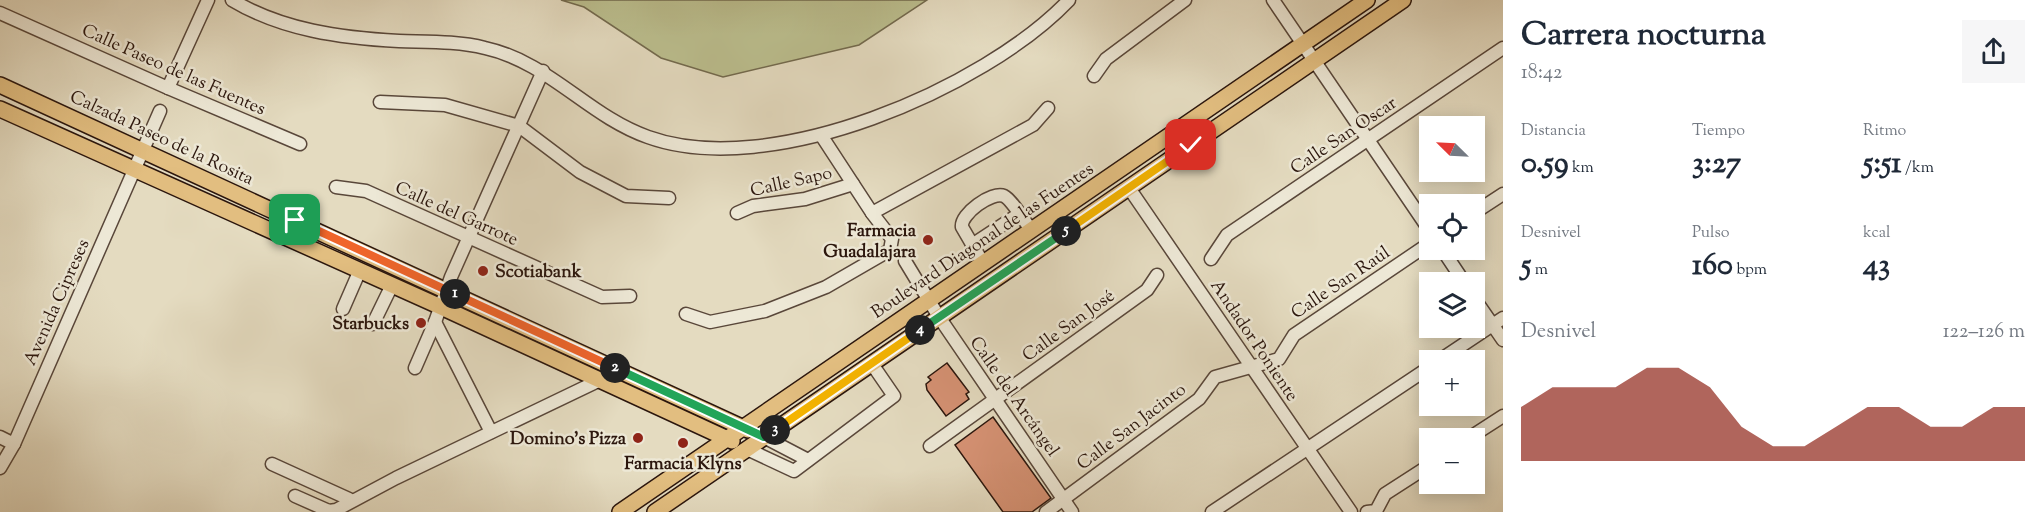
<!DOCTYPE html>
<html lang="es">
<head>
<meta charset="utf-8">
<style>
	:root { --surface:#fff; --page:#f6f6f7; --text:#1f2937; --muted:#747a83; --accent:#8f2418 }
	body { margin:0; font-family:"Sorts Mill Goudy",serif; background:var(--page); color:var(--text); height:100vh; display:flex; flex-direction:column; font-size:22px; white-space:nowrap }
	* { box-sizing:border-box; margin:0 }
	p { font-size:20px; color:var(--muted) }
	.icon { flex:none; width:33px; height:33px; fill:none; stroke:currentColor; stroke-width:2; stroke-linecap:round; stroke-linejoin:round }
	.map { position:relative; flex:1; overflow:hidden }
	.drawer { display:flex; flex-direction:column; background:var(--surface); width:540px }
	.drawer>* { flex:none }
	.needle { width:39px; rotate:294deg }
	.tools { position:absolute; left:1419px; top:116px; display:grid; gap:12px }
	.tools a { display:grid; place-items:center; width:66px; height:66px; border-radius:0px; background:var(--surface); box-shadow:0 3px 15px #0003; font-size:30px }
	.pin { position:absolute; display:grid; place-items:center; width:51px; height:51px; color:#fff; margin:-26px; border-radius:12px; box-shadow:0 3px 9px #0006 }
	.km { position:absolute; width:30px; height:30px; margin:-15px; border-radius:50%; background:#222; color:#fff; font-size:16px; line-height:30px; text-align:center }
	.round { display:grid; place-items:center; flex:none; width:63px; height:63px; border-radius:0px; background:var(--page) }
	.summary { display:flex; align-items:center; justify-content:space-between; height:102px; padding:0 18px }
	h1 { font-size:33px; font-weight:800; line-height:45px }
	.metrics { display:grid; grid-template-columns:repeat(3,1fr); gap:9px; height:102px; padding:6px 18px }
	.metrics div { display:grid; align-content:center }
	.metrics b { font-size:30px; font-weight:800 }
	.metrics small { font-size:16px; font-weight:400 }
	.metrics p { font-size:16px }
	.chart { height:168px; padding:12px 18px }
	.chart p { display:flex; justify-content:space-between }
	.chart svg { width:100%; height:108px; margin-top:6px; fill:var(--accent); opacity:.7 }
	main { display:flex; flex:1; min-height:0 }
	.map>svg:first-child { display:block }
</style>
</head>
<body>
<main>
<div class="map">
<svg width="1503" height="512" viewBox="0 0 1503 512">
	<rect width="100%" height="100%" fill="#e4dbc0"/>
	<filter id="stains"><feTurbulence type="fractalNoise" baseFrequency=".00333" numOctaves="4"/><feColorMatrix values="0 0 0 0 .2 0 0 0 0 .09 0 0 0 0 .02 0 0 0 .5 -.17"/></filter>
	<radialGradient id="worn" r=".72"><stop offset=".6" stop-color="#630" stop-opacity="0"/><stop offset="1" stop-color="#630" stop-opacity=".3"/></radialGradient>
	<polygon fill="#bbbe8e" stroke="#736a4e" stroke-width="1.5" points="561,0 927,0 859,45 723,77 661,58 584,7"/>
	<g fill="#d59173" stroke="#2b160d" stroke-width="1.5">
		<polygon points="947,363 969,392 966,394 969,399 946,416 927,390 926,384 931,380 928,377"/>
		<polygon points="993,417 1051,498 1032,512 1003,512 955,445"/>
	</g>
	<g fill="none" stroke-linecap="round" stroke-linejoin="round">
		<defs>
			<g id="minor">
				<path d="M232,0c50,30 109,38 167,41 28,1 58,0 86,7 64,14 103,68 163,89 122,44 336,-48 421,-137"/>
				<polyline points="1273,0 1430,231"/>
				<polyline points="0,13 168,88 300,144"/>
				<polyline points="1094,76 1106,59 1185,0"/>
				<polyline points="168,88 208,0"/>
				<polyline points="380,102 445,105 519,126 580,172 626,196 669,198"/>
				<polyline points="336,187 366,191 602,297 630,296"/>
				<polyline points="1129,188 1351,512"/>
				<polyline points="737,213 753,206 805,199 853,184"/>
				<polyline points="872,213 1033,125 1048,108"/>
				<polyline points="1474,213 1503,194"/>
				<polyline points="972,245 1019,214"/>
				<polyline points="1442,249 1464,282"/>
				<polyline points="1211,259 1227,235 1503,48"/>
				<polyline points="905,261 939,317 1072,512"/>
				<path d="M983,263l-21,-36c-2,-13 30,-36 42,-31 8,4 21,26 27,34"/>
				<polyline points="1474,298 1503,340"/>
				<polyline points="343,309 360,270"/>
				<polyline points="686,314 710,322 765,311 826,287 890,250 892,239 872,213 821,135"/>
				<polyline points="435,322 491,432"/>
				<polyline points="373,324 392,285"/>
				<polyline points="1440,360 1503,318"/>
				<polyline points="415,368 435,322 451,277 543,71"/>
				<polyline points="0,437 14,444"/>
				<polyline points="764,437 808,460"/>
				<polyline points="1469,438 1503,416"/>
				<polyline points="930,446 1147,290 1157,275"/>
				<polyline points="747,449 794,471 894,396 872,364"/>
				<polyline points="272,464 349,499"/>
				<polyline points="0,468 14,444 160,111"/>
				<polyline points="295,496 329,511 336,510 396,478 598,381"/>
				<polyline points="1046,512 1199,399 1215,377 1279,359 1294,335 1430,243"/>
				<polyline points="1212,512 1430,367"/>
				<polyline points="1367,512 1376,511 1385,494 1430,465"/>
			</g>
			<g id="major">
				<polyline points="0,85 748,430"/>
				<polyline points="0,109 441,307 732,441"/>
				<polyline points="620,512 1367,0"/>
				<polyline points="655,512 1403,0"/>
			</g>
		</defs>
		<use href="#minor" stroke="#59473a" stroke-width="15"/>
		<use href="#major" stroke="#2b160d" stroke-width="18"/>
		<use href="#minor" stroke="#ede8d6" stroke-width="12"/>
		<use href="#major" stroke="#e2be80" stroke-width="15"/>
	</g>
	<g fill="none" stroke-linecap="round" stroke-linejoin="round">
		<defs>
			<polyline id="split-1" points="295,220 455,294"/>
			<polyline id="split-2" points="455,294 615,368"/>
			<polyline id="split-3" points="615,368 764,437 775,430"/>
			<polyline id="split-4" points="775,430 920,330"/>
			<polyline id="split-5" points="920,330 1066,231"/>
			<polyline id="split-6" points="1066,231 1191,145"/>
		</defs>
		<use href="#split-1" stroke="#fff" stroke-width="12"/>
		<use href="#split-2" stroke="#fff" stroke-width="12"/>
		<use href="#split-3" stroke="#fff" stroke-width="12"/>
		<use href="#split-4" stroke="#fff" stroke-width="12"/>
		<use href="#split-5" stroke="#fff" stroke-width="12"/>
		<use href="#split-6" stroke="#fff" stroke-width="12"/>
		<use href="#split-1" stroke="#f0652b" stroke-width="8"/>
		<use href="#split-2" stroke="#f0652b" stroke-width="8"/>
		<use href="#split-3" stroke="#22a559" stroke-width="8"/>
		<use href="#split-4" stroke="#f5b400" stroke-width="8"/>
		<use href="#split-5" stroke="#22a559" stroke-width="8"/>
		<use href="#split-6" stroke="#f5b400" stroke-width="8"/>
	</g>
	<g fill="#8f2418" stroke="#ede8d6" stroke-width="2">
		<circle cx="928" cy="240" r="6"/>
		<circle cx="483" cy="271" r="6"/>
		<circle cx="421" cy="323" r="6"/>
		<circle cx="638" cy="438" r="6"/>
		<circle cx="683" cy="443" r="6"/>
	</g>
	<g text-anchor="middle" stroke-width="5" stroke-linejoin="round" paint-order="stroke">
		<g font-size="18" fill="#2b160d" stroke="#ede8d6">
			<text transform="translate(174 69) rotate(24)" y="6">Calle Paseo de las Fuentes</text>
			<text transform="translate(1343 135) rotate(-34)" y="6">Calle San Oscar</text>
			<text transform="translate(162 137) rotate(25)" y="6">Calzada Paseo de la Rosita</text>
			<text transform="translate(791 181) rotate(-13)" y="6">Calle Sapo</text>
			<text transform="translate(457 213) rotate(24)" y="6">Calle del Garrote</text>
			<text transform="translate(982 240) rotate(-34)" y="6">Boulevard Diagonal de las Fuentes</text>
			<text transform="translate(1340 282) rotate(-34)" y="6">Calle San Raúl</text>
			<text transform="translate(56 302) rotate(-66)" y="6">Avenida Cipreses</text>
			<text transform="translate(1068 325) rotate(-36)" y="6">Calle San José</text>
			<text transform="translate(1255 340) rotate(56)" y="6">Andador Poniente</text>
			<text transform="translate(1015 396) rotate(55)" y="6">Calle del Arcángel</text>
			<text transform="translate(1131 426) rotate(-37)" y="6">Calle San Jacinto</text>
		</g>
		<g font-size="18" font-weight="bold" fill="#2b160d" stroke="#ede8d6" text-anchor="end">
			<text x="916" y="236">Farmacia<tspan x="916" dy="21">Guadalajara</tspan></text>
			<text x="495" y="277" text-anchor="start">Scotiabank</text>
			<text x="409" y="329">Starbucks</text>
			<text x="626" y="444">Domino's Pizza</text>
			<text x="683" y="469" text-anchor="middle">Farmacia Klyns</text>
		</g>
	</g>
	<rect width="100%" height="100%" filter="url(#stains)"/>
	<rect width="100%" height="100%" fill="url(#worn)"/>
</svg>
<div class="tools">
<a><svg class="needle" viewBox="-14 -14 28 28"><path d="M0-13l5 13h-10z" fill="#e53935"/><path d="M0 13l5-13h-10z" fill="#747a83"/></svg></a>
<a><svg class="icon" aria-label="locate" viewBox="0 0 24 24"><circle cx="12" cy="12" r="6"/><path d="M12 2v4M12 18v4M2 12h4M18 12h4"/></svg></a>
<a><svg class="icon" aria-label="layers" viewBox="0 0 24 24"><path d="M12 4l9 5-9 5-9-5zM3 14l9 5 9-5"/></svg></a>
<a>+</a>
<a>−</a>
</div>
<div class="pin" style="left:295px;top:220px;background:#1e9e55"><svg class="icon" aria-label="arrive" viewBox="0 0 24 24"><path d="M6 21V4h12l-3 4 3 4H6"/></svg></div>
<div class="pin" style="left:1191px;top:145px;background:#d93025"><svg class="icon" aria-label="check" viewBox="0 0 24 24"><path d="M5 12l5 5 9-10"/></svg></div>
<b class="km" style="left:455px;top:294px">1</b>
<b class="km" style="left:615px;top:368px">2</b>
<b class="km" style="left:775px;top:430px">3</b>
<b class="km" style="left:920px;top:330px">4</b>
<b class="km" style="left:1066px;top:231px">5</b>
</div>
<section class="drawer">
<div class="summary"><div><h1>Carrera nocturna</h1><p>18:42</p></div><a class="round"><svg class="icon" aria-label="share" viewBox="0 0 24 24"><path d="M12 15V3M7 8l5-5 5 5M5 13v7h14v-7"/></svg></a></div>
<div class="metrics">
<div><p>Distancia</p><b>0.59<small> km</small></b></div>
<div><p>Tiempo</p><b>3:27</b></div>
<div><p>Ritmo</p><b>5:51<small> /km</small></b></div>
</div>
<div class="metrics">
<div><p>Desnivel</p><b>5<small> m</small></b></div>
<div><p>Pulso</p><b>160<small> bpm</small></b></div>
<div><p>kcal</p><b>43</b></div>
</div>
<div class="chart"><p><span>Desnivel</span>122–126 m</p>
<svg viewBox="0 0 160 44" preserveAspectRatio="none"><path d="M0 44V22L10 14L20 14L30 14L40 6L50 6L60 14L70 30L80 38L90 38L100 30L110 22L120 22L130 30L140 30L150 22L160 22V44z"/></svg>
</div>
</section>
</main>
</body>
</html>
